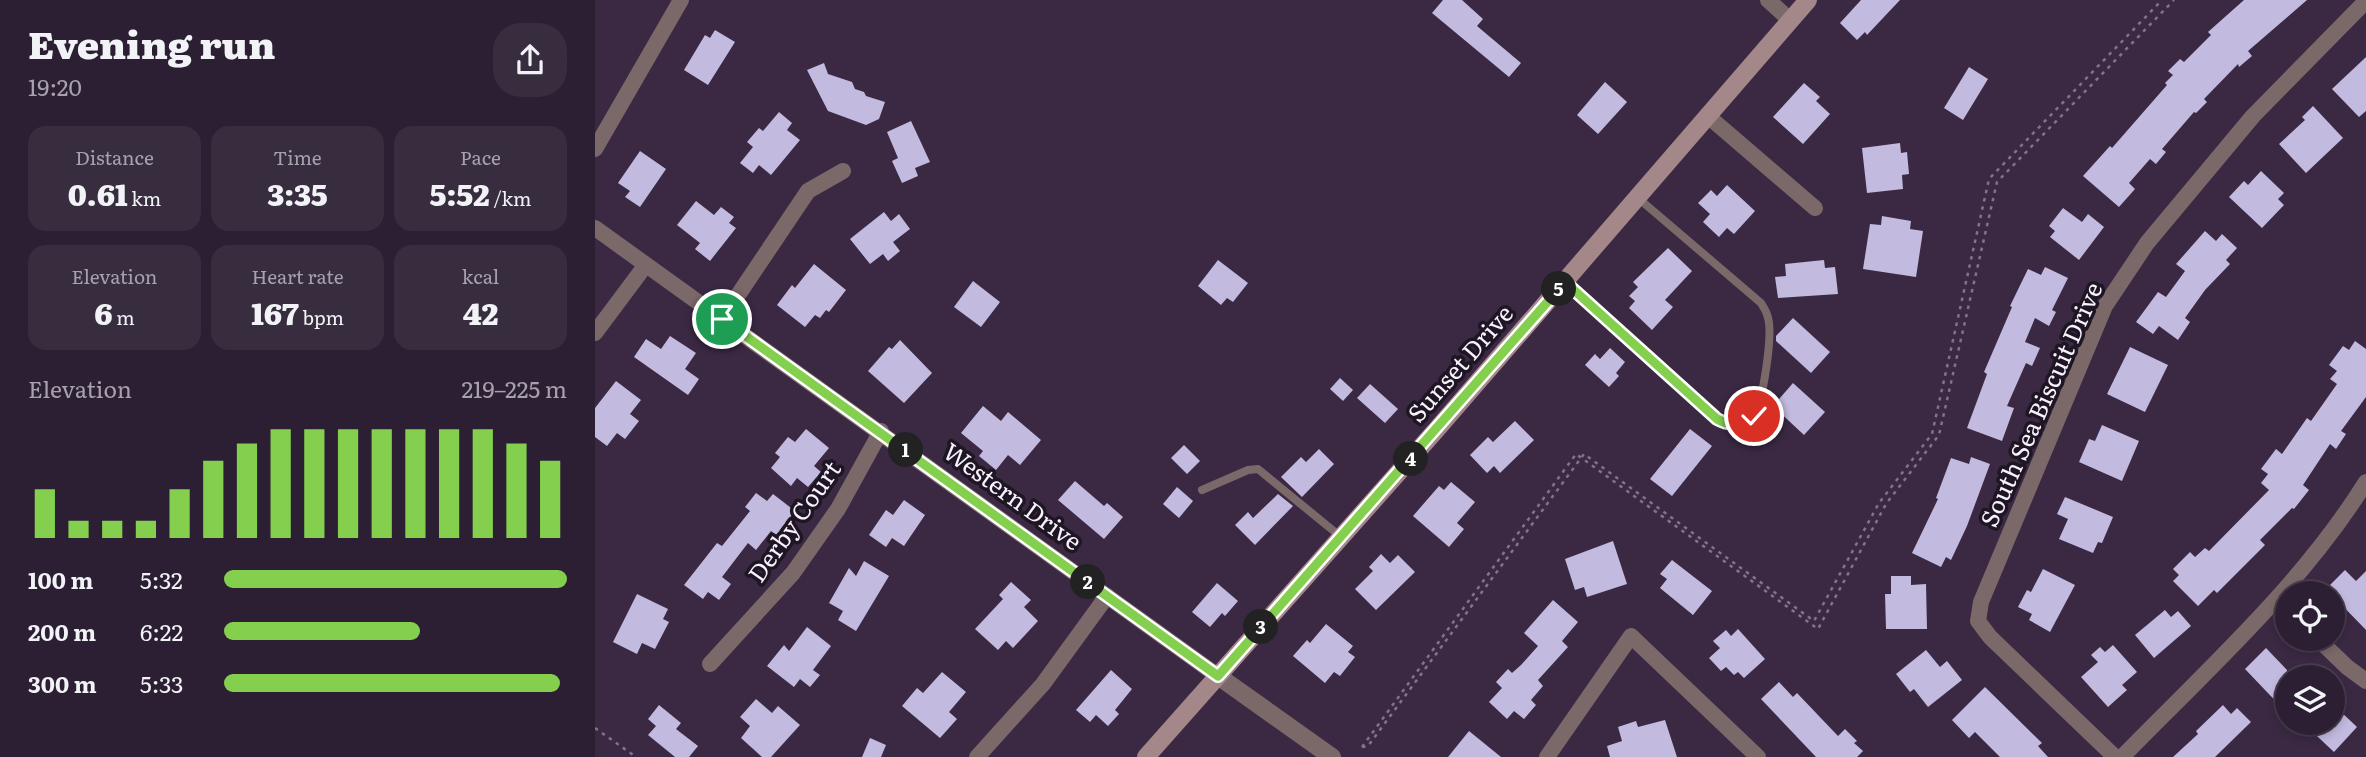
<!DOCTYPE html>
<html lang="en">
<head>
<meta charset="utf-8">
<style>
	:root { --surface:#2c1f33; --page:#382c3f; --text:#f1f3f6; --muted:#a6a2ac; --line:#483d4e; --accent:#84d04e }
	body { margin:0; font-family:Literata,serif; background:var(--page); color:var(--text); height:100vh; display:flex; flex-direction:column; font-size:26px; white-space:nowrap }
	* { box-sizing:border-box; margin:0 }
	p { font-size:23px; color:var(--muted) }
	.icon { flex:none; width:38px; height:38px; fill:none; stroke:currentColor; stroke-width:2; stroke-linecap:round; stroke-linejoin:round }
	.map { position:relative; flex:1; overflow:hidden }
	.panel { display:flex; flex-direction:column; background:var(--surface); width:595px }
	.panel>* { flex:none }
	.tools { position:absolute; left:1680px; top:581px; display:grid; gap:14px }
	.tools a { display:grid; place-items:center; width:70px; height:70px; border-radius:50%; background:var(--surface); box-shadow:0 4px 10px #0003,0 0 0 2px var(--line); font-size:35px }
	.pin { position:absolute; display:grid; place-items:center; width:60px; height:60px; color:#fff; margin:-30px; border:4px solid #fff; border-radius:50%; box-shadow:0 2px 7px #0007 }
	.km { position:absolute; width:35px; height:35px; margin:-18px; border-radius:50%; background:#222; color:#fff; font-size:19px; line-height:35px; text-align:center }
	.round { display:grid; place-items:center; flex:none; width:74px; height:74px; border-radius:28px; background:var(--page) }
	.headline { display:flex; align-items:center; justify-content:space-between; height:119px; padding:0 28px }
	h1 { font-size:38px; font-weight:800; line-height:52px }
	.figures { display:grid; grid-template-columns:repeat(3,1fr); gap:10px; height:119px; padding:7px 28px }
	.figures div { display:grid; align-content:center; border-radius:18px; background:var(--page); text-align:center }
	.figures b { font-size:30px; font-weight:800 }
	.figures small { font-size:19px; font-weight:400 }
	.figures p { font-size:19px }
	.chart { height:196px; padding:14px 28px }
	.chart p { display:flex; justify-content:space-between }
	.chart svg { width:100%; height:126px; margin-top:7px; stroke:var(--accent); stroke-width:6 }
	ul { padding:0 28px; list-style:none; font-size:23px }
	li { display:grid; grid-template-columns:112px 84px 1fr; align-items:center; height:52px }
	li i { height:18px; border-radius:9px; background:var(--accent) }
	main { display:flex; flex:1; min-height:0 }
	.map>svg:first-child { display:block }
</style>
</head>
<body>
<main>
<section class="panel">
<div class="headline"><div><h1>Evening run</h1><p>19:20</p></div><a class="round"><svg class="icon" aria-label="share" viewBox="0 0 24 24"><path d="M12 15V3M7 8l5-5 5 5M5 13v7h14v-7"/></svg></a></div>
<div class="figures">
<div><p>Distance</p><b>0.61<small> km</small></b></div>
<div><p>Time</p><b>3:35</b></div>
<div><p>Pace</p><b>5:52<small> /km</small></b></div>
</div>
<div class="figures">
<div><p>Elevation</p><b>6<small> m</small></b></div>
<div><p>Heart rate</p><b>167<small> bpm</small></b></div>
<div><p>kcal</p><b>42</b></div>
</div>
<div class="chart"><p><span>Elevation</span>219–225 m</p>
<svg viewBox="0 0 160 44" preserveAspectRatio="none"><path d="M5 44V27M15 44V38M25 44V38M35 44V38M45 44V27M55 44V17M65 44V11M75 44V6M85 44V6M95 44V6M105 44V6M115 44V6M125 44V6M135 44V6M145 44V11M155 44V17"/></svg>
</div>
<ul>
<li><b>100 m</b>5:32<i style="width:100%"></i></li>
<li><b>200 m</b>6:22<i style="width:57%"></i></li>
<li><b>300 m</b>5:33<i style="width:98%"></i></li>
</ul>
</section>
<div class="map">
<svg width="1771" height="757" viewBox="0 0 1771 757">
	<rect width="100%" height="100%" fill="#3b2944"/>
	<g fill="#c2badf">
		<polygon points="848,0 867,0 888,19 882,26 926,63 914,77 837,13"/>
		<polygon points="1266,0 1305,0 1272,35 1270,32 1262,40 1245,23"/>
		<polygon points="1649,0 1712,0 1653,51 1657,56 1644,67 1643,64 1609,99 1612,102 1601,113 1599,112 1567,149 1571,152 1561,164 1555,159 1534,183 1540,189 1524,207 1488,176 1515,146 1517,148 1572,85 1570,83 1578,75 1573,71 1585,59 1589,62 1616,35 1613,32"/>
		<polygon points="120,30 140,42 113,85 89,70 110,35 115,38"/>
		<polygon points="1771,57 1771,111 1764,117 1737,89"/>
		<polygon points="229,63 233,74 257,82 260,89 269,92 271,96 290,102 284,119 271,125 233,111 212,70"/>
		<polygon points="1374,67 1393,79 1368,120 1349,108"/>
		<polygon points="1010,82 1032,102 1003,134 982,115"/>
		<polygon points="1209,83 1225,97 1221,101 1235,114 1208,144 1178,117"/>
		<polygon points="1718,106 1748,138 1711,173 1684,144 1710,120 1707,117"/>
		<polygon points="184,112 197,123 192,130 205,140 176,175 164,165 158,173 145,163 158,147 152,142 164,128 168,131"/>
		<polygon points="316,121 335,162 320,168 323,176 307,183 297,161 303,158 292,132"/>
		<polygon points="1305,143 1306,153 1312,152 1314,174 1307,175 1308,189 1272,193 1267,148"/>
		<polygon points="45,151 71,169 45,207 30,197 35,191 23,183"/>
		<polygon points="1666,171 1689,193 1683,199 1689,205 1667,228 1634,197 1649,181 1653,185"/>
		<polygon points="1132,185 1160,211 1139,234 1132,228 1124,237 1108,222 1115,214 1103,203 1116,190 1122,196"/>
		<polygon points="101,201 119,215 126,207 139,217 134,223 141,228 115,261 100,249 105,243 82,225"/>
		<polygon points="1468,208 1487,222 1493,214 1509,227 1484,260 1455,237 1460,231 1454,226"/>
		<polygon points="289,212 296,221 304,214 315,229 298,242 305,251 293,261 288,254 275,264 255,239"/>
		<polygon points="1287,216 1316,221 1315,229 1328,231 1321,277 1268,269 1275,224 1286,225"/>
		<polygon points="1610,231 1621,241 1627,234 1642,248 1631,260 1635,264 1610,290 1590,318 1595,322 1583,340 1564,326 1558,334 1541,322 1563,292 1571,297 1590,271 1581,264"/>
		<polygon points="1073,248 1097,271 1070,300 1078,307 1057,330 1034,308 1040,301 1034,296 1043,287 1038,282"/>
		<polygon points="623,260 653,283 638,302 632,298 626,305 603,286"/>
		<polygon points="1229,260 1230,268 1240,267 1243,294 1183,298 1180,277 1191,276 1190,264"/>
		<polygon points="219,264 251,290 234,312 231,310 225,318 220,315 210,327 182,305 197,285 200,288"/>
		<polygon points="1450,267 1473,278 1457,310 1461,312 1454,326 1440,318 1430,342 1445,348 1437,366 1431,363 1412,406 1419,408 1407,441 1372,428 1392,374 1389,372 1417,307 1415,306 1433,269 1446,275"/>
		<polygon points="378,281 405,302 386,327 359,307"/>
		<polygon points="1198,318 1235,352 1216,373 1181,341 1181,336"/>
		<polygon points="75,336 101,353 90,369 104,379 93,395 39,357 51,339 66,349"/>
		<polygon points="305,340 337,373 309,403 273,371 294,347 297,349"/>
		<polygon points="1760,341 1771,349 1771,397 1746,431 1751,434 1741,449 1735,444 1708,485 1714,490 1699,509 1697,508 1665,540 1670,545 1622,593 1619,590 1603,606 1578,581 1584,575 1578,569 1595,552 1600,557 1610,548 1614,551 1674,490 1666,483 1673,474 1666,469 1681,449 1687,454 1712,418 1716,421 1742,384 1735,379 1742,371 1734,365 1748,346 1754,350"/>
		<polygon points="1535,347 1573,365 1550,412 1512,394"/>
		<polygon points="1015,348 1030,362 1021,373 1024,376 1014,387 990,365 1000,354 1005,359"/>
		<polygon points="745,378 758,390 748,401 735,389"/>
		<polygon points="21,381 46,400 35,414 44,421 30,439 22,433 12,446 0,437 0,408"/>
		<polygon points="1198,383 1230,412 1209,435 1178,406"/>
		<polygon points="775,384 803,409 790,423 762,398"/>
		<polygon points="388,406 406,421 413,412 446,440 425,465 413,455 401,470 384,456 388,451 366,433"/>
		<polygon points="920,421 939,440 905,473 899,466 892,473 875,455 893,437 898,442"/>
		<polygon points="1507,425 1544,441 1527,481 1484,462 1494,439 1500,441"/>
		<polygon points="211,429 234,448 219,466 226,472 213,487 202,478 196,486 176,468 185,457 180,453 193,437 200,442"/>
		<polygon points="1095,429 1117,446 1077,496 1055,479"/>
		<polygon points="589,445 605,461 592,474 576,458"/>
		<polygon points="724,449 739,464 707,497 686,477 706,457 711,462"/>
		<polygon points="1376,457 1395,464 1372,526 1356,560 1351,557 1346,567 1317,553 1343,499 1341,498 1356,458 1374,464"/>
		<polygon points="480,481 509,506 512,503 528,517 509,539 463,500"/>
		<polygon points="856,482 880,502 862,523 869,529 854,547 818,516 844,486 849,490"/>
		<polygon points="582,487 598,501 584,518 568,504"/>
		<polygon points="161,493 172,501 178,494 200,511 181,535 176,531 161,550 153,543 127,577 136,584 124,600 113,592 108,599 89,585 122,543 127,546 155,511 150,507"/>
		<polygon points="683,494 698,506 660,545 640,525 653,512 658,518"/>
		<polygon points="1470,497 1518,517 1507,543 1503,542 1498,553 1464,539 1473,519 1462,514"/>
		<polygon points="309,500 330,515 309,546 297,538 291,547 274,535 291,510 298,515"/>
		<polygon points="1018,541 1032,584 992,597 989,587 980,590 970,559"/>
		<polygon points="786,554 795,563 803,555 820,572 781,610 760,589 778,571 774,567"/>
		<polygon points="1077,560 1117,591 1098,615 1065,588 1072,579 1065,574"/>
		<polygon points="269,561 294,576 261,631 243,620 248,611 234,603 254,568 261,576"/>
		<polygon points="1448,569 1480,585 1455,632 1434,620 1437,614 1423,607 1432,590 1436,592"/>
		<polygon points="1750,570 1761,581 1771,571 1771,630 1738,596 1738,593 1731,589"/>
		<polygon points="1296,576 1316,576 1316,585 1331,584 1332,629 1291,629 1290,594 1296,594"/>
		<polygon points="416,582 436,600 429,607 443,621 418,648 411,641 403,650 380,629 408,599 404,595"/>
		<polygon points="622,583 643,601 630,616 627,613 615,627 597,612"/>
		<polygon points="42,594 73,609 68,619 74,622 60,649 47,643 42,654 18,642"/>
		<polygon points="958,600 983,622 967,641 973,647 943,680 948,686 936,700 941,705 929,719 919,711 912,719 894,702 907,688 901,682 913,669 917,673 926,665 943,646 929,633"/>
		<polygon points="1570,610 1576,617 1583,611 1596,626 1559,658 1540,635"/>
		<polygon points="731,624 758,646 753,652 760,657 745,676 739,672 730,683 698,656 712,640 715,643"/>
		<polygon points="212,627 236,646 218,670 225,675 215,687 205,679 199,687 172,666 189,645 194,651"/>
		<polygon points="1143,629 1170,659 1149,678 1143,672 1139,675 1131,667 1126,671 1114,658 1125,648 1118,641 1131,630 1136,636"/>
		<polygon points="1518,645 1542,672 1527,685 1532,690 1513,707 1486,677 1503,662 1496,655 1505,647 1510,652"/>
		<polygon points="1671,648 1692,670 1692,713 1650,669"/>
		<polygon points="1331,650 1345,667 1352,661 1367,680 1333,707 1319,689 1315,692 1301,674"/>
		<polygon points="516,670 537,689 520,710 524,714 513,726 501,715 495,722 481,710"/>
		<polygon points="347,672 371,692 354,712 362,719 345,738 307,706 322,688 328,693"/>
		<polygon points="1184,682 1198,697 1202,693 1243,736 1250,729 1262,741 1259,743 1268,751 1262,757 1221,757 1166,699"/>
		<polygon points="1390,687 1447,743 1443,746 1453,757 1405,757 1380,732 1374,738 1357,720"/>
		<polygon points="161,699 177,713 183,706 205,725 176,757 167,757 146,738 155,726 145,717"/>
		<polygon points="64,705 86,723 81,729 103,746 94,757 80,757 53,735 61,726 53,719"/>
		<polygon points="1628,705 1636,714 1642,708 1656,722 1620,757 1578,757 1603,734 1601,731"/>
		<polygon points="1744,710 1762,727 1739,752 1708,723 1738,723 1738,716"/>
		<polygon points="1070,720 1082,757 1015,757 1012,746 1027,741 1023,727 1041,721 1043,727"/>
		<polygon points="874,731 906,757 853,757"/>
		<polygon points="275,738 291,745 286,757 267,757"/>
	</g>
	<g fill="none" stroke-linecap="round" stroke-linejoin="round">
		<g stroke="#827389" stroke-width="2.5" stroke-dasharray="3.5 5" stroke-linecap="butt">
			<polyline points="0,728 41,757"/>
			<polyline points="767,747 981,454 1223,629 1291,504 1344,435 1402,182 1579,0"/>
			<polyline points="767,747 773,746 989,454 1219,621 1284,503 1337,434 1394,179 1567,0"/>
		</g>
		<g stroke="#7b6969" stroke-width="8">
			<path d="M970,282l152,137c12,7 26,6 37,-3 9,-15 19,-81 14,-98 -1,-6 -4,-10 -7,-15l-123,-105"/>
			<polyline points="607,490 653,470 663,469 746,537"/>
		</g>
		<g stroke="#7b6969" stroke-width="16">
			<polyline points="1173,0 1195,20"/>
			<polyline points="1114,117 1220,208"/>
			<polyline points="0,149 86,0"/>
			<polyline points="0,228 623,676"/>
			<polyline points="127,319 213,191 248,171"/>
			<polyline points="0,333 50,266"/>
			<polyline points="1723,639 1752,667 1771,681"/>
			<polyline points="115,664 198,573 243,509 286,431"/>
			<polyline points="382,757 448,684 512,596"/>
			<polyline points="952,757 1036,636 1163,757"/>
			<polyline points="1520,757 1395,637 1383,621 1386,602 1510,306 1552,243 1658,116 1771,1"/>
			<path d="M1527,757c85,-87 179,-171 244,-275"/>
		</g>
		<polyline stroke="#7b6969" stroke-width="18" points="623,676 737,757"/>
		<polyline stroke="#a48788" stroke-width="18" points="551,757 842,429 1213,0"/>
	</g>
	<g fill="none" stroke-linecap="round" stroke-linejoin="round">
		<defs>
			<path id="route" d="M127,319l496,357 347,-394 152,137c12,7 26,6 37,-3"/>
		</defs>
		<use href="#route" stroke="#fff" stroke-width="14"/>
		<use href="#route" stroke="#84d04e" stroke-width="9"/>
	</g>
	<g text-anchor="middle" stroke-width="7" stroke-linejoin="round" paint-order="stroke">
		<g font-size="24" fill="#faf1ff" stroke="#1e1622">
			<text transform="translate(866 364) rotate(-49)" y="8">Sunset Drive</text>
			<text transform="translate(1447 405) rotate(-66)" y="8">South Sea Biscuit Drive</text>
			<text transform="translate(417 497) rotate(36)" y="8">Western Drive</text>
			<text transform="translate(200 522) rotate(-55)" y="8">Derby Court</text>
		</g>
	</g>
</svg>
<div class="tools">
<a><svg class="icon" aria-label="locate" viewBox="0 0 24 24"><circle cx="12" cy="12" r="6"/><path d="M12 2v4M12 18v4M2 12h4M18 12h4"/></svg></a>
<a><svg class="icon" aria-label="layers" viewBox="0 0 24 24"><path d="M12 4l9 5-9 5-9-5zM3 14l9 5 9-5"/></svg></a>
</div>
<div class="pin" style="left:127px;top:319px;background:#1e9e55"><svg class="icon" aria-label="arrive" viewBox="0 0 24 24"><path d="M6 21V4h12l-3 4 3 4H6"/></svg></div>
<div class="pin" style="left:1159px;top:416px;background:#d93025"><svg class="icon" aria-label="check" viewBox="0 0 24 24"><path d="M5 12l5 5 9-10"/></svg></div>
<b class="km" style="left:311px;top:450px">1</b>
<b class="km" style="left:493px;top:582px">2</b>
<b class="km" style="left:666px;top:627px">3</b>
<b class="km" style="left:816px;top:459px">4</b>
<b class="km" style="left:964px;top:289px">5</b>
</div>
</main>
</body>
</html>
